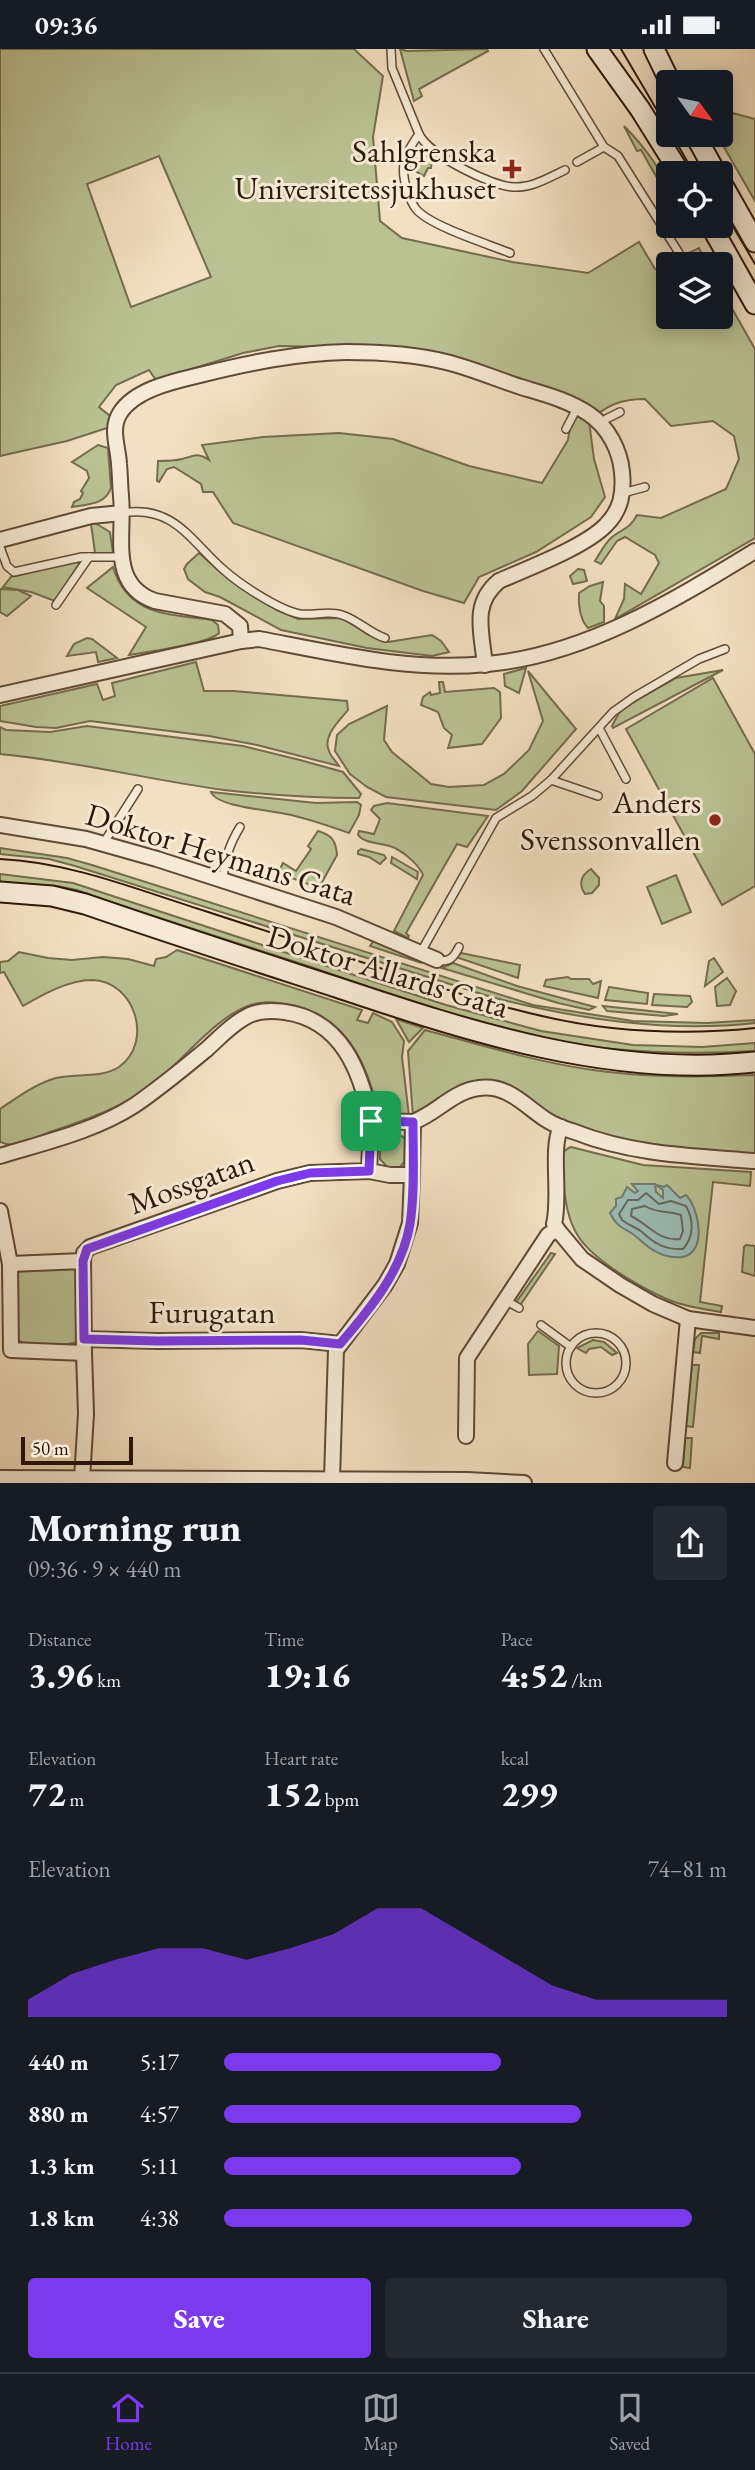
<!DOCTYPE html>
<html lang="en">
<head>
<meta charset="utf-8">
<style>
	:root { --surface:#171b24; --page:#242831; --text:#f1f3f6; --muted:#9ea1a6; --line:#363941; --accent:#7c3aed }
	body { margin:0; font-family:"EB Garamond",serif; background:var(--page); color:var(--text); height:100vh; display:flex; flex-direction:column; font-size:26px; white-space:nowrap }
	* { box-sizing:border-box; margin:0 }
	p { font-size:23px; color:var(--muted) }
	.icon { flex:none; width:38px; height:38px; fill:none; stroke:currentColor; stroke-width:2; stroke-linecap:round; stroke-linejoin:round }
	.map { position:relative; height:1434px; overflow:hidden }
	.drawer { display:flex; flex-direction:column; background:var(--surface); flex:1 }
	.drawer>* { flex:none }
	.needle { width:46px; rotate:123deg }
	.tools { position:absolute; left:656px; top:21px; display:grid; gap:14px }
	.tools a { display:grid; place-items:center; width:77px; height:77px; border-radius:7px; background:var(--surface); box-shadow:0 4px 18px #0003; font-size:35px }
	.scale { position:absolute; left:21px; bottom:18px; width:112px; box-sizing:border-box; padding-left:7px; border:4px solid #2f1709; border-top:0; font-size:19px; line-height:24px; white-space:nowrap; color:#2f1709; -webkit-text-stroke:5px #f7ebd7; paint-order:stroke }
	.pin { position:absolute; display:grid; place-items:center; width:60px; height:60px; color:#fff; margin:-30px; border-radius:14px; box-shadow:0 4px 10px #0006 }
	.round { display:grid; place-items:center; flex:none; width:74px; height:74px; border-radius:7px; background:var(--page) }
	.summary { display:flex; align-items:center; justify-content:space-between; height:119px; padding:0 28px }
	h1 { font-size:38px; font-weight:800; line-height:52px }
	.stats { display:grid; grid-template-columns:repeat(3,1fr); gap:10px; height:119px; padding:7px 28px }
	.stats div { display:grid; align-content:center }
	.stats b { font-size:35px; font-weight:800 }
	.stats small { font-size:19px; font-weight:400 }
	.stats p { font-size:19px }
	.chart { height:196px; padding:14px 28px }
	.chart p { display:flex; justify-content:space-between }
	.chart svg { width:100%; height:126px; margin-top:7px; fill:var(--accent); opacity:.7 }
	.cta { display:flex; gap:14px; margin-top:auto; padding:14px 28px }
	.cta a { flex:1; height:80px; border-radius:7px; background:var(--accent); color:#fff; font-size:28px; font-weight:800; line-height:80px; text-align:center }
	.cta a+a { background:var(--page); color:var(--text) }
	ul { padding:0 28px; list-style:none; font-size:23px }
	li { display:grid; grid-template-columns:112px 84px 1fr; align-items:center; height:52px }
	li i { height:18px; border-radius:9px; background:var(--accent) }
	.status { display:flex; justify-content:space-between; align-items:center; height:49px; padding:0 35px; background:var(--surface); direction:ltr }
	.status svg { height:19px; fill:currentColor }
	.tabs { display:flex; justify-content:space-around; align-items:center; height:98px; border-top:2px solid var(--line); background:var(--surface); font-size:19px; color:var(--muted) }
	.tabs a { display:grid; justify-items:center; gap:4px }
	.tabs .on { color:var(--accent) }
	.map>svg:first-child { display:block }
</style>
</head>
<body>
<div class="status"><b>09:36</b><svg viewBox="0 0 49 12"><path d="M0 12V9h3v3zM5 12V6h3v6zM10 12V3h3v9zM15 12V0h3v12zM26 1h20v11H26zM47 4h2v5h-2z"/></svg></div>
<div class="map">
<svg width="755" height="1434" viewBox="0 0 755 1434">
	<rect width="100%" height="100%" fill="#f3e0c2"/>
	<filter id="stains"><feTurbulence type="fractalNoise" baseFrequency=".00286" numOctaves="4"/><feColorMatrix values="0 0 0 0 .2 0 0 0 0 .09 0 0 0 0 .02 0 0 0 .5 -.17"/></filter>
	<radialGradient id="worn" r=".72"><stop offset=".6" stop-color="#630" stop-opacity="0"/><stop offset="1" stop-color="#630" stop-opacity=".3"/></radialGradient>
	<g fill="#bac293" stroke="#746c4e" stroke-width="2" fill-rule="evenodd">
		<path d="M0,0h354l29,27 -10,61 7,84 22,17 110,24 76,11 51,-31 16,27 44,-21 8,16h-39v53h53v-28l34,60v189l-140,81 9,-20 1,-15 16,10 18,-31 -4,-8 -30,-18 -8,4 -16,23 -6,-3c5,-8 10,-18 17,-24 11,-9 17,-7 25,-22l24,3 65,-29 13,-30 -5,-23 -21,-15 -42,5 -26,-27c-24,0 -38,6 -56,22l5,38 11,38 -14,20 -55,35 -57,25 -15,26 -41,-12 -190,-68 -20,-31h-10l-2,-8 -27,-17 -7,2 -8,13 -2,-1 1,-20c8,0 16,0 24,-2 12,-3 15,-7 27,1l-7,-15 61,-8 76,-4 54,6 76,27 73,17 26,-43 5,-32 -141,-53 -55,-10 -44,2 -54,-1 -36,7 -87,27 -7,-10 -33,15 -17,22 11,9v11l-43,14 -67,15zM159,107l52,121 -80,30 -44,-123z"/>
		<polygon points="400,0 407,2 487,0 488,2 419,40 422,47 414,52"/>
		<polygon points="721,61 755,70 755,152 717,86 721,86"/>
		<path d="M624,77c15,15 45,50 44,71l-27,-47 -4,1z"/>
		<polygon points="417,101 432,110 431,119 428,119 424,127 410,119 411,108"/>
		<path d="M98,396l10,3 3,40c-6,17 -23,16 -39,19l2,-5 6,-3 3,-6 -2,-2 8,-13 -2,-7 -15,-9z"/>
		<polygon points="95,474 110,483 113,504 95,504 91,475"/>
		<polygon points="199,504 225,527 277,561 298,570 342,569 369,586 388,593 432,586 441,592 449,603 432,607 367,599 281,581 220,548 205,543 188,530 184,520 187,515"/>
		<polygon points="76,512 79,515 55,552 31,543 3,538 11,528 15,527"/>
		<path d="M113,518c15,49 55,47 99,53l6,5 1,8c-10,11 -72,19 -90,22l17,-28 -59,-39z"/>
		<polygon points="578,520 584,521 587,532 573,535 570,527"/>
		<path d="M603,533l-3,19 4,5v16l-16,6c-8,-8 -10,-24 -9,-35l11,-7z"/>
		<polygon points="0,540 18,541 31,547 7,567 0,563"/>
		<polygon points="87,589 92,590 117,609 98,613 96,603 67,607 74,595"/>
		<path d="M196,613l8,29h30l113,10 1,9c-8,10 -26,26 -19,41 2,6 7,10 10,15l-82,-21 -48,-9 -119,-15 -34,7 -20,-1 -36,-6v-15l97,-22 6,16 12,-4 -3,-13z"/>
		<polygon points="526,619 519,644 505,637 504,625"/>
		<polygon points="723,621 613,679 612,677 619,664 627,657 676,629"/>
		<polygon points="528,622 576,680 522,742 496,761 386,748 367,738 350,725 335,702 337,686 349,675 387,657 384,691 392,703 431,735 449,738 484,736 504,725 529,701 543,672"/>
		<polygon points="713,629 755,705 755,837 722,856 626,680"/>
		<polygon points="439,633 443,633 445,643 494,639 500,643 501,669 482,695 448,699 452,686 444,679 438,663 421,656 423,648 430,643 431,646 440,644"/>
		<path d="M87,677l156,20 57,14 43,12 18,22 -2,4c-45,0 -90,-3 -135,-8 -75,-10 -148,-29 -224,-36v-27l6,3 44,2z"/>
		<path d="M211,743l105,11 41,-1 4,3 -2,10 -10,18c-20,-7 -42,-15 -63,-19 -17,-4 -69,-7 -75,-22z"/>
		<path d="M387,754l101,13 -21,31 -10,-3 -51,89 3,3 -1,2 -14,-7 29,-56c-4,-10 -18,-22 -28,-27 -12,-6 -29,-3 -37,-13l1,-4 15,3 6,-15 -9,-9 3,-4z"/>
		<path d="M318,782c14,4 18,10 19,24l-16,29 -5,3 -38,-14 5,-10 13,8 15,-22 -3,-3z"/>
		<path d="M0,799l67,10 25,7 441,140 100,16 74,2 48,-3v3c-89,10 -177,-4 -264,-26l-416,-131 -26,-7 -49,-5z"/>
		<polygon points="361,800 384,806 386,809 380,815 369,808 358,805 358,802"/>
		<polygon points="392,808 418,823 417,830 391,814"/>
		<path d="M591,820l8,9v7l-7,8 -7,1c-7,-10 -4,-19 6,-25z"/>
		<path d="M0,825l73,9 373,122 95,26 92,14 69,2 53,-4v8c-73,4 -145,2 -217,-13 -79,-18 -157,-47 -233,-73 -76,-25 -152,-48 -228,-75l-20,-4 -57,-3z"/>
		<polygon points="676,826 691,863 662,875 647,838"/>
		<polygon points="375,890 422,914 370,897"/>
		<path d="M177,901l185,60 -5,10 11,3 5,-10 19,9 12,19 -2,16 7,59c-9,0 -17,0 -25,-6 -8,-7 -13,-23 -16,-33 -14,-37 -34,-60 -72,-71 -13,-3 -30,-6 -42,-2 -36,9 -73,59 -103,82 -30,22 -66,34 -101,46 -16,6 -32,18 -50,10v-33c18,-12 35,-25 56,-31 19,-5 45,1 63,-11 35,-25 16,-86 -27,-87 -24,0 -50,15 -69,26l-19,-34 -4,1v-11l8,-1 11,-9 29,6 24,2 31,-3 25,2 26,7 2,-7 10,-2z"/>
		<polygon points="461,904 520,916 518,929 459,909 457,908"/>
		<polygon points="714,909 723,923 705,937 709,912"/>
		<polygon points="453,914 517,937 595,958 589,961 558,954 442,919"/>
		<polygon points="568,928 571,930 589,930 593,935 601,932 598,949 544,937 546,931"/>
		<polygon points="727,929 736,942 730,956 717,957 715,938"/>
		<polygon points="609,938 648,944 647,955 605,951"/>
		<polygon points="654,945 690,947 692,953 687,958 652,956"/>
		<polygon points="603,957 678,965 664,967 607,962"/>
		<polygon points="396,970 423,979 409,993"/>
		<path d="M425,981c56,15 111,32 168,40 54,8 108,7 162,5v83l-162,-20 -103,-54 -77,32 -5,-65z"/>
		<path d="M396,1082l10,9v20l-8,9h-9l-9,-10c0,-15 0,-24 16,-28z"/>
		<path d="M571,1098l72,18 108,7 -1,14 -37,-4 -13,120 22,4 -1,6c-18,-3 -35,-5 -52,-12 -28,-12 -75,-39 -91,-64 -12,-19 -13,-41 -16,-62 -1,-12 -3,-23 9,-27z"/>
		<polygon points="746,1196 755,1197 755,1227 742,1223 744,1198"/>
		<polygon points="551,1204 555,1205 519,1258 517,1252"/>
		<path d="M71,1218l5,2 4,72c-15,5 -53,10 -64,-3l-1,-66 20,-4z"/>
		<polygon points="538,1282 559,1297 557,1325 529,1326 528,1295"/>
		<polygon points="701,1284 719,1284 719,1290 702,1287 700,1304 693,1303 695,1290"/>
		<polygon points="593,1291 604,1293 617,1304 612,1306 601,1298 589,1300 586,1304 577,1299"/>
		<polygon points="692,1316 699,1316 693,1378 685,1377"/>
		<polygon points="685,1389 692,1389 690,1419 683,1418"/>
	</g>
	<path fill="#9bbdb7" stroke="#707b71" stroke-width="2" d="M632,1135h23l1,8 7,6v-8l-7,-5 8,2 3,-2 13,13 6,-3c13,13 22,58 -4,62 -17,2 -33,-8 -44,-19 -12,-11 -19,-7 -28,-25l6,-7v-7l6,-2 5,-10 8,6 3,-2z"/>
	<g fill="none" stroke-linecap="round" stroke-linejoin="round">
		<g stroke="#656a60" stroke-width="2">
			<path d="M646,1144l13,11 12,-3 15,5c8,14 8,31 -3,43 -18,1 -28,-5 -41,-17 -6,-5 -14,-7 -20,-12l-3,-6 9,-14h10z"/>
			<path d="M645,1157c13,8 23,4 36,9l2,16 -3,8c-21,3 -32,-15 -49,-23l1,-7z"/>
		</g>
		<defs>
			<g id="lane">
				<path d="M391,0l1,19 27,66c10,21 72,52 94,53 19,1 35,-9 52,-17"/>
				<polyline points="544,0 604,98 618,107 679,204"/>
				<path d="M419,85c-14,20 -20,31 -12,56 2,6 5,14 9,19 14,17 72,35 94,44"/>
				<polyline points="577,113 604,98"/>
				<polyline points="601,376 606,370 620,363"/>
				<polyline points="566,380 577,359"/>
				<polyline points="623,444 645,438"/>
				<path d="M122,464c52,-9 69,29 103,58 16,14 54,39 75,43 14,2 29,-4 42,1 16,5 27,18 43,23"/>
				<polyline points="0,498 7,517 14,523 82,508 122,508"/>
				<polyline points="56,556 89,508"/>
				<polyline points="599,679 626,730"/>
				<polyline points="551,731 598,747"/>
				<polyline points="103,795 138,740"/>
				<path d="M223,830c2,-20 6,-34 17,-52"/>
				<polyline points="421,903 496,769 532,747 551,731 613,663 634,648 699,610 725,600"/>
				<path d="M437,911c13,3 17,-3 22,-13"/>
				<polyline points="505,1251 519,1259"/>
				<polyline points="541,1276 571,1298"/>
				<circle cx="596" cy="1314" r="30"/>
			</g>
			<g id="street">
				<polyline points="0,491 91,467 122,464"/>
				<path d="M241,592l-1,-15 -15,-12 -70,-13c-47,-16 -30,-66 -34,-105 -1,-11 -1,-21 -2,-32 -1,-18 -9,-35 1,-51 15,-24 55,-32 80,-38 48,-12 96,-22 146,-23 33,0 68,2 100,10 25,6 50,17 75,25 23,7 47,13 68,27 19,13 31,36 33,58 2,21 -1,38 -16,53 -21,22 -78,43 -107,56 -28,23 -17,52 -14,84"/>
				<path d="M0,646l241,-54 18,-2c74,14 152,33 228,25 98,-9 186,-63 268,-113"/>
				<polyline points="0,776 86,790 157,810 336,868 437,911"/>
				<path d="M413,1073c23,-8 40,-31 66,-34 28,-4 45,17 66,31 9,6 20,10 30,13 58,23 119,24 180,29"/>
				<path d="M0,1107c46,-14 95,-25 135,-51 25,-17 49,-37 72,-56 12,-11 23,-23 37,-31 12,-8 27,-8 41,-6 57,8 76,60 86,109"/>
				<polyline points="0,1162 10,1215"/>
				<polyline points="557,1180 582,1210 620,1236 653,1255 688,1270 755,1279"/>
				<polyline points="83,1212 84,1204 90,1198 277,1132 310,1124 369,1122 390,1126 412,1126 413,1073 371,1072 369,1122"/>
				<polygon points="83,1212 84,1304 11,1301 10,1215"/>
				<polyline points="84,1290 157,1292 301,1291 340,1295"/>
				<path d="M466,1387l1,-78 81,-123 9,-6 -3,-5c7,-28 -4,-76 7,-97"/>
				<polyline points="675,1414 688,1270"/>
				<polyline points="0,1429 467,1431 524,1434"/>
				<polyline points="82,1430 86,1365 84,1304"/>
				<polyline points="332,1430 336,1301 385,1236 397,1215 410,1174 412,1126"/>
			</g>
			<g id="secondary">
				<polyline points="597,0 640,60 680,124"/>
				<polyline points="654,0 670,33"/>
				<polyline points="695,86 716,124"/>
				<polyline points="721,133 755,193"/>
				<polyline points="711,177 755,255"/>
				<path d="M0,843l52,4 33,8c84,29 168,56 251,83 135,45 275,91 419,75"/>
			</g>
		</defs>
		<use href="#lane" stroke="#604937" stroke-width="10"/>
		<use href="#street" stroke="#604937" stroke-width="18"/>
		<use href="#secondary" stroke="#2f1709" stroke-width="23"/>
		<use href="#lane" stroke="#f7ebd7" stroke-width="7"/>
		<use href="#street" stroke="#f7ebd7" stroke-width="14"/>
		<use href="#secondary" stroke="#f7ebd7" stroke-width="19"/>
		<g stroke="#2f1709" stroke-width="2">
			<polyline points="621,0 668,80"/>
			<polyline points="672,86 694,124"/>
			<polyline points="721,157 755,215"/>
			<path d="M0,810c70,3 138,31 205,52 62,20 124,41 187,61 72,23 144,48 220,56 48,5 96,5 143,0"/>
		</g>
	</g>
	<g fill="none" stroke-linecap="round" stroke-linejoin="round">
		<defs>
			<path id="route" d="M371,1072l42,1c0,33 2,70 -3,102 -8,47 -40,85 -70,120l-39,-4 -144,1 -73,-2 -1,-78 4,-12 190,-68 33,-8 59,-2z"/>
		</defs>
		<use href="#route" stroke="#fff" stroke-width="14"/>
		<use href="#route" stroke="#7c3aed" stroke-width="9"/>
	</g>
	<g fill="#8f2418" stroke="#f7ebd7" stroke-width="2.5">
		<path d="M508.5 109.5h7v7h7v7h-7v7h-7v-7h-7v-7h7z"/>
		<circle cx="715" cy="771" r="7"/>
	</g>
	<g text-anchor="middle" stroke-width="6" stroke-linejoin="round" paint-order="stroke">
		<g font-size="32" fill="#2f1709" stroke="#f7ebd7" text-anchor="end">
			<text x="496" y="113">Sahlgrenska<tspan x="496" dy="37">Universitetssjukhuset</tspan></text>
			<text x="701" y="764">Anders<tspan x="701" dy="37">Svenssonvallen</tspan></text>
		</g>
		<g font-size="32" fill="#2f1709" stroke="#f7ebd7">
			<text transform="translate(221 805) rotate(17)" y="11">Doktor Heymans Gata</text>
			<text transform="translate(388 922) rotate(17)" y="11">Doktor Allards Gata</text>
			<text transform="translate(191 1133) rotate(-20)" y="11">Mossgatan</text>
			<text x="212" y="1274">Furugatan</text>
		</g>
	</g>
	<rect width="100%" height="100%" filter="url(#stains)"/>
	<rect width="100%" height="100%" fill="url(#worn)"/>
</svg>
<div class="tools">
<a><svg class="needle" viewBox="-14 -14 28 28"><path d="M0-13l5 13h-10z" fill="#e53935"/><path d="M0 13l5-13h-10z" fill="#9ea1a6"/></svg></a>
<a><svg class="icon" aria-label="locate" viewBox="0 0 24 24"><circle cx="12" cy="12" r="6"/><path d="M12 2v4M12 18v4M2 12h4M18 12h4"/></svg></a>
<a><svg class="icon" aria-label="layers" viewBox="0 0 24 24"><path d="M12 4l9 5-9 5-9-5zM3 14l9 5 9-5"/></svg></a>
</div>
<div class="scale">50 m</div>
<div class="pin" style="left:371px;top:1072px;background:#1e9e55"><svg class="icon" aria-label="arrive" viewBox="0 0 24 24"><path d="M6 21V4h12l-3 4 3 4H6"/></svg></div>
</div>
<section class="drawer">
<div class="summary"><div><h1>Morning run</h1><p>09:36 · 9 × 440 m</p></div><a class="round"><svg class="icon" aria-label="share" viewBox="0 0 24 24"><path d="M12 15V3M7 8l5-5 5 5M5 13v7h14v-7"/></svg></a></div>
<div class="stats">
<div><p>Distance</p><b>3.96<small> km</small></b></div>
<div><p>Time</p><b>19:16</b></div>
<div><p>Pace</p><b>4:52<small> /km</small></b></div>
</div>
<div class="stats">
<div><p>Elevation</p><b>72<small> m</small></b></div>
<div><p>Heart rate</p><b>152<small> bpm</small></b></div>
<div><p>kcal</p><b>299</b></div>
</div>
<div class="chart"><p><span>Elevation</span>74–81 m</p>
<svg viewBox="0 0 160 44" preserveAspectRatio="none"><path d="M0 44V38L10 29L20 24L30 20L40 20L50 24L60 20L70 15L80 6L90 6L100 15L110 24L120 33L130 38L140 38L150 38L160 38V44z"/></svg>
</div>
<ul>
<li><b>440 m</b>5:17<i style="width:55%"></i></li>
<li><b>880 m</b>4:57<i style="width:71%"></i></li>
<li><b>1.3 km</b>5:11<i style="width:59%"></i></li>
<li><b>1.8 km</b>4:38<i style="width:93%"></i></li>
</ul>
<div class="cta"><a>Save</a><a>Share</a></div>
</section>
<nav class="tabs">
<a class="on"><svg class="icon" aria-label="home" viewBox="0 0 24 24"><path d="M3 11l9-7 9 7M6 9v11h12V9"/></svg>Home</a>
<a><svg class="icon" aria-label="map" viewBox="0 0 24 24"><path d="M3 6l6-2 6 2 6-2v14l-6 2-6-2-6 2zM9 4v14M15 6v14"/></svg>Map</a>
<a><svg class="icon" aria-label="saved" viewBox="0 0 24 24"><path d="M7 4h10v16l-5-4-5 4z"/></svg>Saved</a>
</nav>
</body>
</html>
